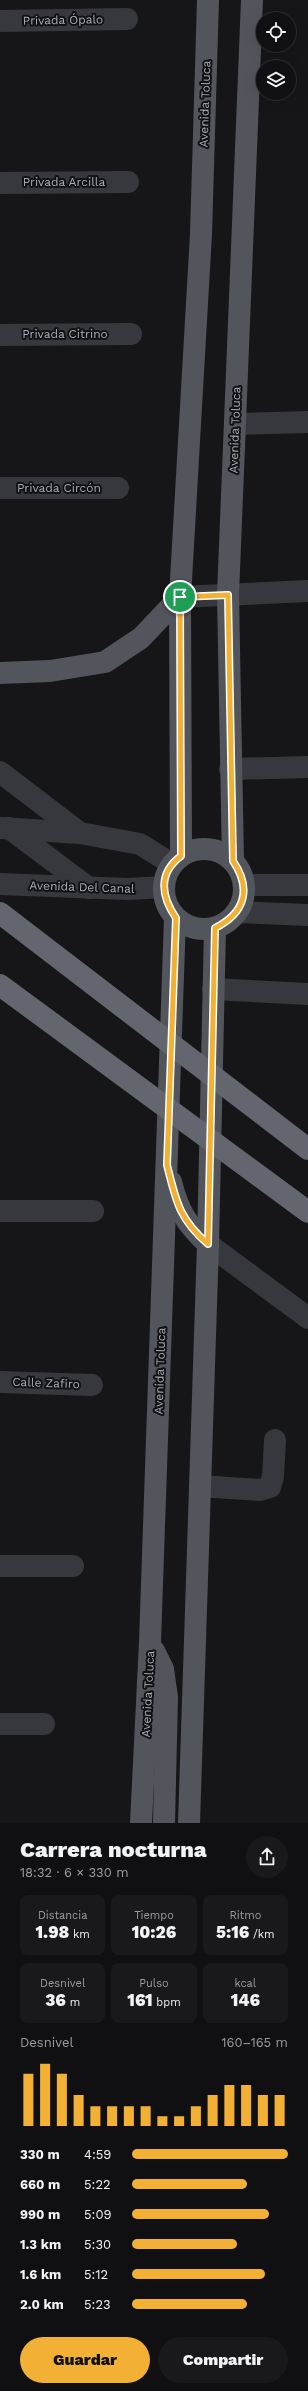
<!DOCTYPE html>
<html lang="es">
<head>
<meta charset="utf-8">
<style>
	:root { --surface:#101012; --page:#19191b; --text:#f1f3f6; --muted:#9c9d9f; --line:#303032; --accent:#f2b134 }
	body { margin:0; font-family:"Work Sans",sans-serif; background:var(--page); color:var(--text); height:100vh; display:flex; flex-direction:column; font-size:15px; white-space:nowrap }
	* { box-sizing:border-box; margin:0 }
	p { font-size:13px; color:var(--muted) }
	.icon { flex:none; width:22px; height:22px; fill:none; stroke:currentColor; stroke-width:2; stroke-linecap:round; stroke-linejoin:round }
	.map { position:relative; height:1823px; overflow:hidden }
	.drawer { display:flex; flex-direction:column; background:var(--surface); flex:1 }
	.drawer>* { flex:none }
	.tools { position:absolute; left:256px; top:12px; display:grid; gap:8px }
	.tools a { display:grid; place-items:center; width:40px; height:40px; border-radius:50%; background:var(--surface); box-shadow:0 4px 16px #0002,0 0 0 1px var(--line); font-size:20px }
	.pin { position:absolute; display:grid; place-items:center; width:34px; height:34px; color:#fff; margin:-17px; border:2px solid #fff; border-radius:50%; box-shadow:0 1px 4px #0007 }
	.round { display:grid; place-items:center; flex:none; width:42px; height:42px; border-radius:21px; background:var(--page) }
	.head { display:flex; align-items:center; justify-content:space-between; height:68px; padding:0 20px }
	h1 { font-size:22px; font-weight:800; line-height:30px }
	.stats { display:grid; grid-template-columns:repeat(3,1fr); gap:6px; height:68px; padding:4px 20px }
	.stats div { display:grid; align-content:center; border-radius:8px; background:var(--page); text-align:center }
	.stats b { font-size:17px; font-weight:800 }
	.stats small { font-size:11px; font-weight:400 }
	.stats p { font-size:11px }
	.chart { height:112px; padding:8px 20px }
	.chart p { display:flex; justify-content:space-between }
	.chart svg { width:100%; height:72px; margin-top:4px; stroke:var(--accent); stroke-width:6 }
	.primary-button { display:flex; gap:8px; margin-top:auto; padding:8px 20px }
	.primary-button a { flex:1; height:46px; border-radius:24px; background:var(--accent); color:#111; font-size:16px; font-weight:800; line-height:46px; text-align:center }
	.primary-button a+a { background:var(--page); color:var(--text) }
	ul { padding:0 20px; list-style:none; font-size:13px }
	li { display:grid; grid-template-columns:64px 48px 1fr; align-items:center; height:30px }
	li i { height:10px; border-radius:5px; background:var(--accent) }
	.map>svg:first-child { display:block }
</style>
</head>
<body>
<div class="map">
<svg width="308" height="1823" viewBox="0 0 308 1823">
	<rect width="100%" height="100%" fill="#161618"/>
	<g fill="none" stroke-linecap="round" stroke-linejoin="round">
		<g stroke="#37383d" stroke-width="22">
			<polyline points="0,21 127,19"/>
			<polyline points="0,183 128,182"/>
			<polyline points="0,335 131,334"/>
			<polyline points="235,424 308,422"/>
			<polyline points="0,488 118,488"/>
			<polyline points="180,597 308,591"/>
			<polyline points="230,769 308,767"/>
			<polyline points="0,772 80,833"/>
			<polyline points="0,828 80,833 140,844 172,864"/>
			<polyline points="9,828 89,888"/>
			<polyline points="0,884 127,889 164,887"/>
			<polyline points="244,885 308,885"/>
			<polyline points="237,912 308,915"/>
			<polyline points="213,989 308,994"/>
			<polyline points="0,1211 93,1211"/>
			<polyline points="208,1244 308,1318"/>
			<polyline points="0,1382 92,1385"/>
			<polyline points="200,1486 260,1490 270,1487 273,1476 275,1440"/>
			<polyline points="0,1566 73,1566"/>
			<polyline points="0,1724 44,1724"/>
		</g>
		<g stroke="#53555c" stroke-width="22">
			<polyline points="0,673 50,671 105,662 141,638 180,597"/>
			<circle cx="204" cy="889" r="40"/>
			<polyline points="181,856 180,597 201,234 208,0"/>
			<polyline points="233,861 228,595 252,0"/>
			<path d="M171,1182c7,28 15,42 37,62"/>
			<polyline points="154,1651 163,1669 167,1697 164,1823"/>
			<polyline points="141,1823 150,1642 175,918"/>
			<polyline points="189,1823 208,1244 215,928"/>
		</g>
		<g stroke="#63666e" stroke-width="22">
			<polyline points="0,913 308,1149"/>
			<polyline points="0,985 308,1212"/>
		</g>
	</g>
	<g fill="none" stroke-linecap="round" stroke-linejoin="round">
		<defs>
			<path id="route" d="M228,595l5,266c19,28 12,52 -18,67l-7,316c-29,-25 -32,-43 -41,-79l9,-247c-15,-22 -18,-45 5,-62l-1,-259z"/>
		</defs>
		<use href="#route" stroke="#fff" stroke-width="8"/>
		<use href="#route" stroke="#f2b134" stroke-width="5"/>
	</g>
	<g text-anchor="middle" stroke-width="4" stroke-linejoin="round" paint-order="stroke">
		<g font-size="12" fill="#a8adb8" stroke="#111113">
			<text transform="translate(63 20) rotate(-1)" y="4">Privada Ópalo</text>
			<text transform="translate(205 104) rotate(-88)" y="4">Avenida Toluca</text>
			<text x="64" y="186">Privada Arcilla</text>
			<text x="65" y="338">Privada Citrino</text>
			<text transform="translate(235 430) rotate(-88)" y="4">Avenida Toluca</text>
			<text x="59" y="492">Privada Circón</text>
			<text transform="translate(82 887) rotate(2)" y="4">Avenida Del Canal</text>
			<text transform="translate(160 1371) rotate(-88)" y="4">Avenida Toluca</text>
			<text transform="translate(46 1383) rotate(2)" y="4">Calle Zafiro</text>
			<text transform="translate(148 1694) rotate(-87)" y="4">Avenida Toluca</text>
		</g>
	</g>
</svg>
<div class="tools">
<a><svg class="icon" aria-label="locate" viewBox="0 0 24 24"><circle cx="12" cy="12" r="6"/><path d="M12 2v4M12 18v4M2 12h4M18 12h4"/></svg></a>
<a><svg class="icon" aria-label="layers" viewBox="0 0 24 24"><path d="M12 4l9 5-9 5-9-5zM3 14l9 5 9-5"/></svg></a>
</div>
<div class="pin" style="left:180px;top:597px;background:#1e9e55"><svg class="icon" aria-label="arrive" viewBox="0 0 24 24"><path d="M6 21V4h12l-3 4 3 4H6"/></svg></div>
</div>
<section class="drawer">
<div class="head"><div><h1>Carrera nocturna</h1><p>18:32 · 6 × 330 m</p></div><a class="round"><svg class="icon" aria-label="share" viewBox="0 0 24 24"><path d="M12 15V3M7 8l5-5 5 5M5 13v7h14v-7"/></svg></a></div>
<div class="stats">
<div><p>Distancia</p><b>1.98<small> km</small></b></div>
<div><p>Tiempo</p><b>10:26</b></div>
<div><p>Ritmo</p><b>5:16<small> /km</small></b></div>
</div>
<div class="stats">
<div><p>Desnivel</p><b>36<small> m</small></b></div>
<div><p>Pulso</p><b>161<small> bpm</small></b></div>
<div><p>kcal</p><b>146</b></div>
</div>
<div class="chart"><p><span>Desnivel</span>160–165 m</p>
<svg viewBox="0 0 160 44" preserveAspectRatio="none"><path d="M5 44V12M15 44V6M25 44V12M35 44V25M45 44V32M55 44V32M65 44V32M75 44V32M85 44V38M95 44V38M105 44V32M115 44V25M125 44V19M135 44V19M145 44V25M155 44V25"/></svg>
</div>
<ul>
<li><b>330 m</b>4:59<i style="width:100%"></i></li>
<li><b>660 m</b>5:22<i style="width:74%"></i></li>
<li><b>990 m</b>5:09<i style="width:88%"></i></li>
<li><b>1.3 km</b>5:30<i style="width:67%"></i></li>
<li><b>1.6 km</b>5:12<i style="width:85%"></i></li>
<li><b>2.0 km</b>5:23<i style="width:74%"></i></li>
</ul>
<div class="primary-button"><a>Guardar</a><a>Compartir</a></div>
</section>
</body>
</html>
